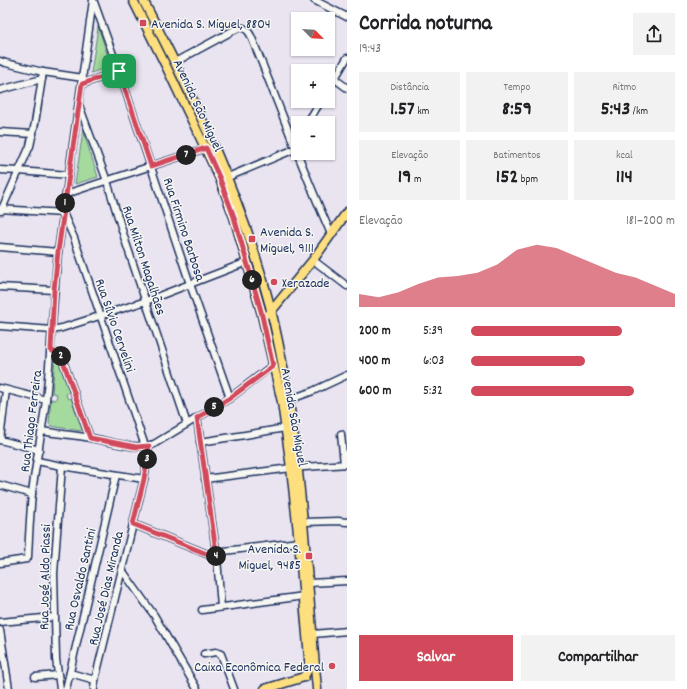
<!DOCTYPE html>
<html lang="pt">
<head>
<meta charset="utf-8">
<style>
	:root { --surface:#fff; --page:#f2f2f2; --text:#202124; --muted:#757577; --accent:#d1495b }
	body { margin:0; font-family:Dekko,sans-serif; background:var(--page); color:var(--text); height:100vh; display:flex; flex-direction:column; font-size:15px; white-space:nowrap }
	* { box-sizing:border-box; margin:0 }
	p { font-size:13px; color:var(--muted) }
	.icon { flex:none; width:22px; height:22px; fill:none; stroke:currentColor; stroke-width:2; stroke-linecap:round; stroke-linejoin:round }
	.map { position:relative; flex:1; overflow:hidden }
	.sheet { display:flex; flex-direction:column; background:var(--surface); width:340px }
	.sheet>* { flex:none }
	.needle { width:26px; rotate:114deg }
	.fabs { position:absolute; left:291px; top:12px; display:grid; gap:8px }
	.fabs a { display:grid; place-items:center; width:44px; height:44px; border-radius:0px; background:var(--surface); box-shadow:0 1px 3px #0004; font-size:20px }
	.pin { position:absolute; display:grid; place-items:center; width:34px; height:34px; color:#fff; margin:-17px; border-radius:8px; box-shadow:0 2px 6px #0006 }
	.km { position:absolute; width:20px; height:20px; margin:-10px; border-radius:50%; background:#222; color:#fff; font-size:11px; line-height:20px; text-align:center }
	.round { display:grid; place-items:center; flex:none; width:42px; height:42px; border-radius:0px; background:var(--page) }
	.summary { display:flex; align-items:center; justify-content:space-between; height:68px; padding:0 12px }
	h1 { font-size:22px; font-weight:700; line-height:30px }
	.figures { display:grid; grid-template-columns:repeat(3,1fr); gap:6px; height:68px; padding:4px 12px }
	.figures div { display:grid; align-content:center; border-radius:0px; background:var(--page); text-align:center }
	.figures b { font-size:20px; font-weight:700 }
	.figures small { font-size:11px; font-weight:400 }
	.figures p { font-size:11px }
	.chart { height:112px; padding:8px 12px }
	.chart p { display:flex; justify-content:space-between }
	.chart svg { width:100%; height:72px; margin-top:4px; fill:var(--accent); opacity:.7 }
	.primary-button { display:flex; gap:8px; margin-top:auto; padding:8px 12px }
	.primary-button a { flex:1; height:46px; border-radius:0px; background:var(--accent); color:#fff; font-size:16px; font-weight:700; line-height:46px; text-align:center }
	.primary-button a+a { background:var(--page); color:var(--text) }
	ul { padding:0 12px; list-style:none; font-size:13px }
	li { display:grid; grid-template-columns:64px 48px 1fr; align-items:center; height:30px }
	li i { height:10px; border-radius:5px; background:var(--accent) }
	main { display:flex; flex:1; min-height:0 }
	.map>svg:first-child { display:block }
</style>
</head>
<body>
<main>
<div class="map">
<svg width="347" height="689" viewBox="0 0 347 689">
	<rect width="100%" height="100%" fill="#e9e4f0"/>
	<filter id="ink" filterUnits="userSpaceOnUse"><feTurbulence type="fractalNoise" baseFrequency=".025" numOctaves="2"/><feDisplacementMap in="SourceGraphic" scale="8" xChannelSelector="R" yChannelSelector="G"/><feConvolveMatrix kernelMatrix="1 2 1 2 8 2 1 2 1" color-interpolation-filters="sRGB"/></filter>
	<g filter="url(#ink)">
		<g fill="#a4da9e" stroke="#60847e">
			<polygon points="98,26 111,66 91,73 98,27"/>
			<polygon points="83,130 98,177 75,184 83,131"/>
			<polygon points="57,357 69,392 66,394 68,399 71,398 82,430 81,431 51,426 49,424 51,399 56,400 57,394 52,393 55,358"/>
		</g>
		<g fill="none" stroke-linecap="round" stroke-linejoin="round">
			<defs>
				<g id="minor">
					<polyline points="314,0 347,17"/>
					<polyline points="94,2 119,71 190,284 230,398"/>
					<polyline points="0,61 6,63 43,72 83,78"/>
					<path d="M175,62l63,-34c7,-1 10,2 13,8 27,66 51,133 80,198"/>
					<polyline points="335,79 347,88"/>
					<polyline points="82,84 119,71"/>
					<polyline points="0,90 42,79"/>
					<polyline points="328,90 347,58"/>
					<polyline points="79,105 107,181 126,243 187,424"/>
					<polyline points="307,123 321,101"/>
					<polyline points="0,132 33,134"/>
					<polyline points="293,143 298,136"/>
					<polyline points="0,170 19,171 69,175"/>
					<polyline points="228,177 295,149"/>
					<polyline points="66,194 206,148"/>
					<polyline points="0,209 63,213 74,238 145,446"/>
					<polyline points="1,211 30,146 35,123 43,72"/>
					<polyline points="0,247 58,252"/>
					<polyline points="313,260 347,286"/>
					<polyline points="0,287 54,290"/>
					<polyline points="0,326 52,330 62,328 146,301 247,262"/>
					<polyline points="51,351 60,355 62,358 90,438"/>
					<polyline points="0,388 46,400"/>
					<polyline points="286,401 313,391 347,375"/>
					<polyline points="197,418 217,558 221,607"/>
					<path d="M42,431c16,3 33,4 49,7 18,3 46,13 63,6l76,-46 43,-33"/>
					<polyline points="341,434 344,464"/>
					<polyline points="0,440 6,390"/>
					<polyline points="0,440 39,450"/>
					<polyline points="200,442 245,435 285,428"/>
					<polyline points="37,461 62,466 144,479"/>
					<polyline points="205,479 291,468 347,464"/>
					<polyline points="0,485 32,494"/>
					<polyline points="304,522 338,521 347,522"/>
					<polyline points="133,524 217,558"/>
					<polyline points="216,552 299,542"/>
					<path d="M0,563l27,-4 1,-2c1,-21 2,-42 4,-64 4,-31 10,-62 14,-93 5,-49 7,-99 12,-148l35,-252"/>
					<polyline points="122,570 154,615 197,689"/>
					<polyline points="309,583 347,581"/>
					<polyline points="202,610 304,596"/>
					<polyline points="0,622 54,617"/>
					<polyline points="0,630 9,689"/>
					<polyline points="313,634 347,631"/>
					<polyline points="204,654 216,652 221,654 234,689"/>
					<polyline points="70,673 95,680"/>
					<polyline points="35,677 58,675"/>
					<polyline points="60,689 56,659 54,573 62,466"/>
					<polyline points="66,689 116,475"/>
					<polyline points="94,689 95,680 144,479 149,446"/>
				</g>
				<g id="major">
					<polyline points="133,0 166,66 220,179 234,217 261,311 282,402 291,468 299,542 309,658 309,667 304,677"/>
					<path d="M143,0c51,98 99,198 127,306 31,125 35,255 47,383"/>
					<polyline points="269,314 313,260 347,212"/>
					<polyline points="265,689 304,677"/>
				</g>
			</defs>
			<use href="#minor" stroke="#1b2f5e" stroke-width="9"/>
			<use href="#major" stroke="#1b2f5e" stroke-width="11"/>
			<use href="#minor" stroke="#f6f6f2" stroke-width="6"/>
			<use href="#major" stroke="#fddf80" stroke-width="8"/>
		</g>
	</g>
	<g fill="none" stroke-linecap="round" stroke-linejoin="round" filter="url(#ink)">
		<defs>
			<polygon id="route" points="119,71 151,166 206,148 220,179 234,217 261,311 273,366 230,398 197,418 217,558 133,524 144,479 149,446 136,447 90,438 62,358 60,355 51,350 54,290 58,252 82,84"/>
		</defs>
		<use href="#route" stroke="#fff" stroke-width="8"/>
		<use href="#route" stroke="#d1495b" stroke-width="5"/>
	</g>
	<g fill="#d1495b" stroke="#f6f6f2" stroke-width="1.5">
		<rect x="139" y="19" width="8" height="8" rx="2"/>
		<rect x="248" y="235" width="8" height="8" rx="2"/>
		<circle cx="274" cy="282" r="4"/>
		<rect x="305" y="552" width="8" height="8" rx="2"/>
		<circle cx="332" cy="666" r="4"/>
	</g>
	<g text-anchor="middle" stroke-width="3" stroke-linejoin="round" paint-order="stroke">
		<g font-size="14" fill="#1b2f5e" stroke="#f6f6f2" text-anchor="start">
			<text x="151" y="28">Avenida S. Miguel, 8804</text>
			<text x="260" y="236">Avenida S.<tspan x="260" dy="16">Miguel, 9111</tspan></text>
			<text x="282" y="287">Xerazade</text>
			<text x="301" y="553" text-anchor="end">Avenida S.<tspan x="301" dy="16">Miguel, 9485</tspan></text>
			<text x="324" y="671" text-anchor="end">Caixa Econômica Federal</text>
		</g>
		<g font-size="14" fill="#1b2f5e" stroke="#f6f6f2">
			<text transform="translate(199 105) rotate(65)" y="5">Avenida São Miguel</text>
			<text transform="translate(185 229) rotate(72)" y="5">Rua Firmino Barbosa</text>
			<text transform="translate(145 260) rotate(72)" y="5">Rua Milton Magalhães</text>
			<text transform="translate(116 325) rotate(71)" y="5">Rua Sílvio Cervelini</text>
			<text transform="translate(295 417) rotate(80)" y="5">Avenida São Miguel</text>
			<text transform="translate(30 421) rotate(-83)" y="5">Rua Thiago Ferreira</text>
			<text transform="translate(44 577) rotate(-89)" y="5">Rua José Aldo Piassi</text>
			<text transform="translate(79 579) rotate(-77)" y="5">Rua Osvaldo Santini</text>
			<text transform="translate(105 588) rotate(-77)" y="5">Rua José Dias Miranda</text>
		</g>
	</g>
</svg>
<div class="fabs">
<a><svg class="needle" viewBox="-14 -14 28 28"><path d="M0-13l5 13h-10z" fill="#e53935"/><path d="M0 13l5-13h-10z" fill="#757577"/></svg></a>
<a>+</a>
<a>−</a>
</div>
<div class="pin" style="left:119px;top:71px;background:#1e9e55"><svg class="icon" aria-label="arrive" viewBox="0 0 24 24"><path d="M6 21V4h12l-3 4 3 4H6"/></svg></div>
<b class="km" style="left:65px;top:203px">1</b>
<b class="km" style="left:61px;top:356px">2</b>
<b class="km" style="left:147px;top:459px">3</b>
<b class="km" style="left:216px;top:556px">4</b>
<b class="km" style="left:214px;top:407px">5</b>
<b class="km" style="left:252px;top:280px">6</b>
<b class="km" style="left:186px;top:155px">7</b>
</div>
<section class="sheet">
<div class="summary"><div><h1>Corrida noturna</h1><p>19:43</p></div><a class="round"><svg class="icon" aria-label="share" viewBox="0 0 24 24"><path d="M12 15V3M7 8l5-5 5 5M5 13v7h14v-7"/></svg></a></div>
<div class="figures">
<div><p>Distância</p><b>1.57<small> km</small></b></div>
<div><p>Tempo</p><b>8:59</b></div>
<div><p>Ritmo</p><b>5:43<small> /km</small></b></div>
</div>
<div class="figures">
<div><p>Elevação</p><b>19<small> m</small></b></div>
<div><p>Batimentos</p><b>152<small> bpm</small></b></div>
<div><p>kcal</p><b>114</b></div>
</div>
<div class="chart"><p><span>Elevação</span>181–200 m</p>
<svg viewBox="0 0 160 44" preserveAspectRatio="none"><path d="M0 44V36L10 38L20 35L30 30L40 26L50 25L60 23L70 18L80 9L90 6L100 8L110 13L120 18L130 23L140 26L150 31L160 36V44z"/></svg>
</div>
<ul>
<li><b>200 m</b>5:39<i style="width:74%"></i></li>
<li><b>400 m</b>6:03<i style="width:56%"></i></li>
<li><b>600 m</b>5:32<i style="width:80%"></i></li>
</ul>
<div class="primary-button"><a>Salvar</a><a>Compartilhar</a></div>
</section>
</main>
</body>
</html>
